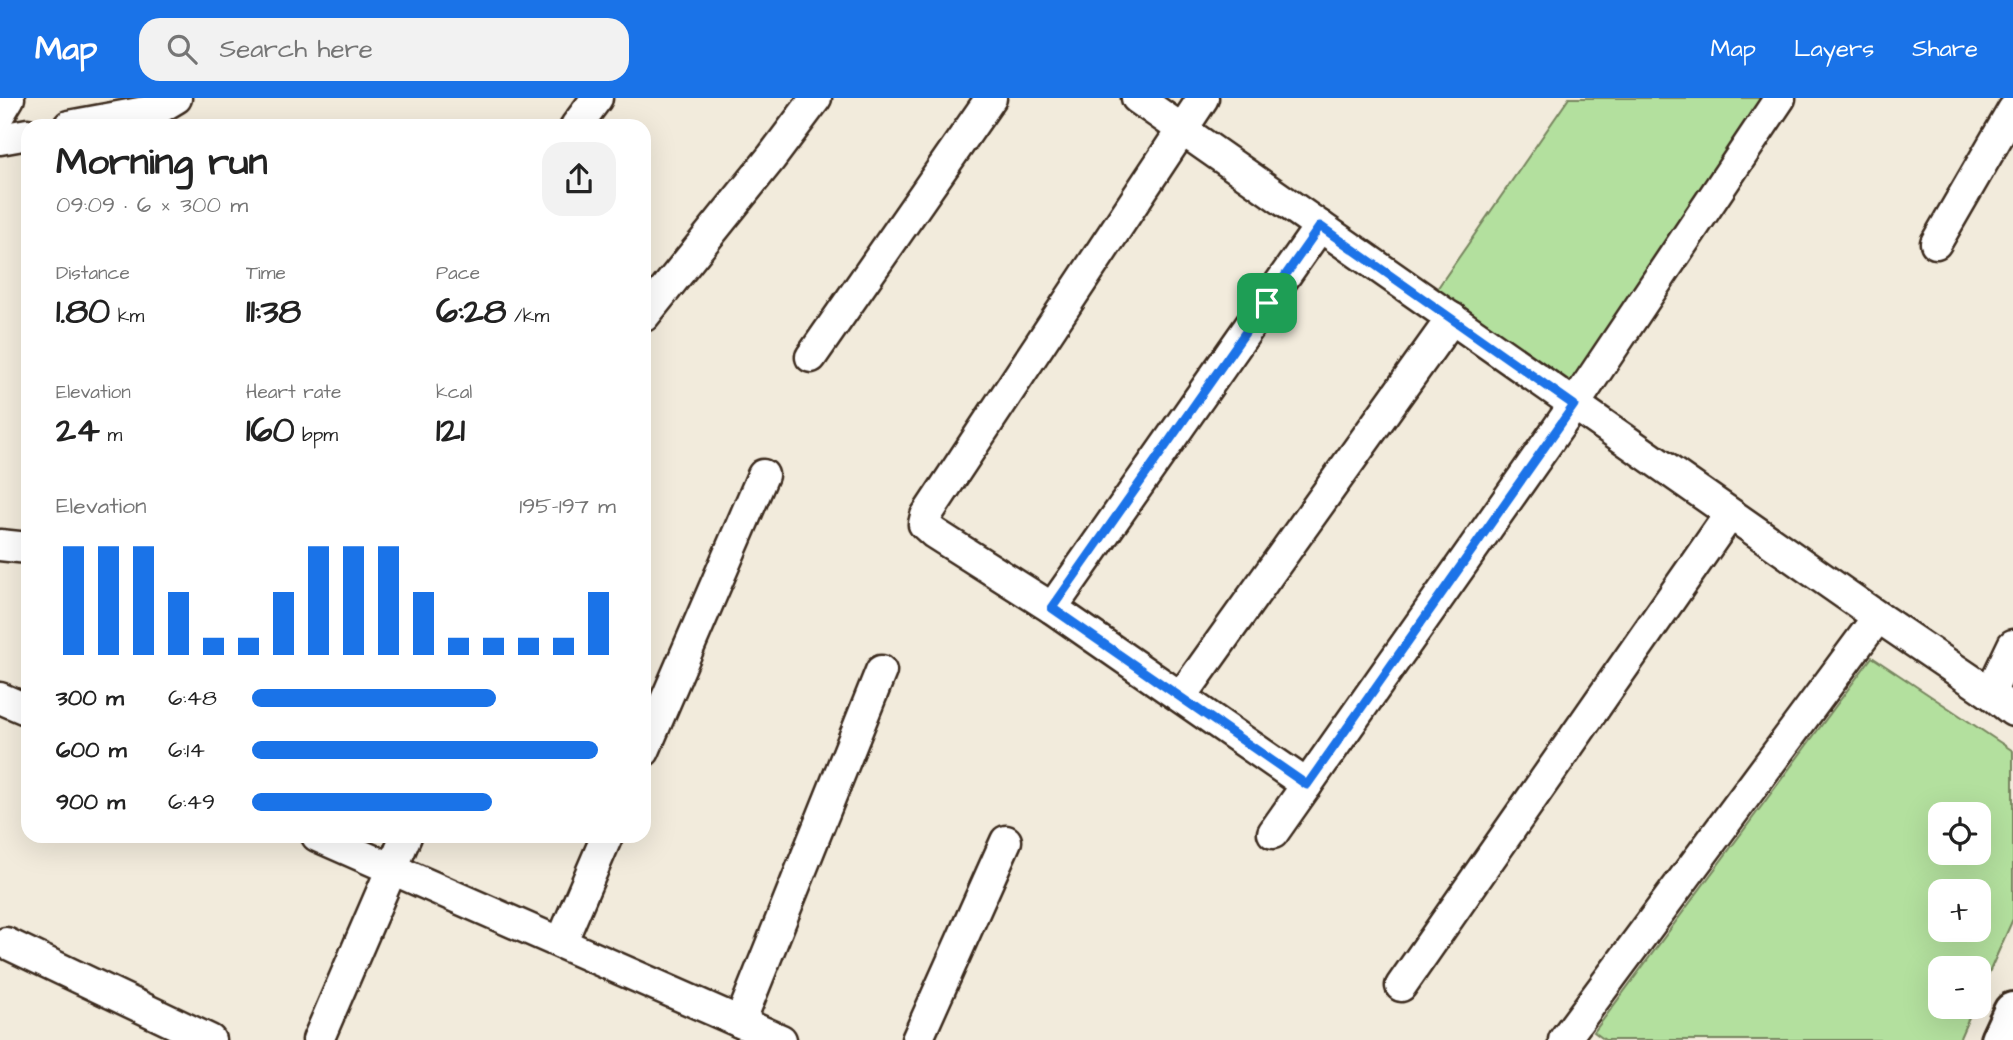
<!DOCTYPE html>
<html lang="en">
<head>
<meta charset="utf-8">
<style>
	:root { --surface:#fff; --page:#f2f2f2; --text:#222; --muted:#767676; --accent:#1a73e8 }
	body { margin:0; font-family:"Architects Daughter",sans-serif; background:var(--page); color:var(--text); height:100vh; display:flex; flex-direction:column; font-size:26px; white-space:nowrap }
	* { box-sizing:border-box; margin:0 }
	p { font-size:23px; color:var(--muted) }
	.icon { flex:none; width:38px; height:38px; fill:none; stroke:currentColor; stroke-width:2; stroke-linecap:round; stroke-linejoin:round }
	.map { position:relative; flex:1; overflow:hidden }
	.side { position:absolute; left:21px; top:21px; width:630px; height:724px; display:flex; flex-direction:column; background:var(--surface); border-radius:21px; box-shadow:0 7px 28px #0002 }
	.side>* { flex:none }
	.buttons { position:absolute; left:1928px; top:704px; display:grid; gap:14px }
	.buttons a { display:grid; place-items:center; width:63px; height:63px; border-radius:14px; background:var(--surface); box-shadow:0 7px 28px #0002; font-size:35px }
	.pin { position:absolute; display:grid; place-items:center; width:60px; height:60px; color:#fff; margin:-30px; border-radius:14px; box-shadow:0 4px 10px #0006 }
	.round { display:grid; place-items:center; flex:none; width:74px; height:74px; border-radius:21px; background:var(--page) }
	.head { display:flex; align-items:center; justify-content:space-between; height:119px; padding:0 35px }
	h1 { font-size:38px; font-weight:700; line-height:52px }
	.stats { display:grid; grid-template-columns:repeat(3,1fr); gap:10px; height:119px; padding:7px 35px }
	.stats div { display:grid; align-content:center }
	.stats b { font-size:35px; font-weight:700 }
	.stats small { font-size:19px; font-weight:400 }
	.stats p { font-size:19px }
	.chart { height:196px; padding:14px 35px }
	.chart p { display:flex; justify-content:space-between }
	.chart svg { width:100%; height:126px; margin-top:7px; stroke:var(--accent); stroke-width:6 }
	ul { padding:0 35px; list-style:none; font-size:23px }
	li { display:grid; grid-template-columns:112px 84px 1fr; align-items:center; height:52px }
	li i { height:18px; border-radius:9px; background:var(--accent) }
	header { display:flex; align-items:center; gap:42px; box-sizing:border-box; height:98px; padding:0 35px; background:var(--accent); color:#fff }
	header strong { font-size:33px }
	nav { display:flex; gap:38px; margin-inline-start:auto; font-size:24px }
	.search { width:490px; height:63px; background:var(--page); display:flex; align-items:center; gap:18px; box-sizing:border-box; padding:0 24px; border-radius:21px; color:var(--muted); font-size:26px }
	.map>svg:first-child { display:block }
</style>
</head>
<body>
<header>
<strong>Map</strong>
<div class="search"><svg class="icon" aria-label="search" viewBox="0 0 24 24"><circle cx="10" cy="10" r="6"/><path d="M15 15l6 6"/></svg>Search here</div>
<nav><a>Map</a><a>Layers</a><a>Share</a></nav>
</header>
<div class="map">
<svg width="2013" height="942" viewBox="0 0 2013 942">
	<rect width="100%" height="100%" fill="#f2ebdc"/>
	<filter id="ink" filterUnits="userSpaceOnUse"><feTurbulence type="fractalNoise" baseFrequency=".0143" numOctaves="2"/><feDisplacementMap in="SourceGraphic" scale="14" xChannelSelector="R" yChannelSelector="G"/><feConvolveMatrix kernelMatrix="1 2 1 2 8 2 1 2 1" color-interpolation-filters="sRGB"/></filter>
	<g filter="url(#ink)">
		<g fill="#b3e09e" stroke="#77855e" stroke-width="2" fill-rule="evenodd">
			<polygon points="1569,0 1780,0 1574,307 1428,204"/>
			<path d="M1872,559l141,94v168l-34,76v-27h-38v38h33l-15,34h-354l-11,-8zM1941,716h38v38h-38zM1941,793h38v38h-38z"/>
		</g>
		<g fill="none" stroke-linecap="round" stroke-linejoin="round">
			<defs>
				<g id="minor">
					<polyline points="1137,0 1878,519 1990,595 2013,547"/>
					<polyline points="1203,0 926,418 924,426 934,435 1052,510 1307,687"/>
					<polyline points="0,15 9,0"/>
					<polyline points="69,28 156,12 176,0"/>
					<polyline points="576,28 597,0"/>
					<polyline points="0,41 28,36"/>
					<polyline points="1936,145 2013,12"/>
					<polyline points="644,218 771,60 816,0"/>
					<polyline points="811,259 991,0"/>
					<polyline points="0,447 28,450"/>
					<polyline points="1052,510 1320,128"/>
					<polyline points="1990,595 2013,613"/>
					<polyline points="1181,599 1452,220"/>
					<polyline points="0,600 28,612"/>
					<polyline points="644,653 763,377"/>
					<polyline points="1273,735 1574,307 1780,0"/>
					<polyline points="317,738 781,942"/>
					<polyline points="6,845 210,942"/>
					<polyline points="561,845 607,738"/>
					<polyline points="1401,888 1730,416"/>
					<polyline points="740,924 881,573"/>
					<polyline points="318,942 406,738"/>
					<polyline points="917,942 1006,743"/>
					<polyline points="1564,942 1878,519"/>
				</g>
				<polyline id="primary" points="2000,942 2013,914"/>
			</defs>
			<use href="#minor" stroke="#3b2a1e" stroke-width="35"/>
			<use href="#primary" stroke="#3b2a1e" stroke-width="44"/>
			<use href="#minor" stroke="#fff" stroke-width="30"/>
			<use href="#primary" stroke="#fff" stroke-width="38"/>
		</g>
	</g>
	<g fill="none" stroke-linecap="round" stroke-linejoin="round" filter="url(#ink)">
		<defs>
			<polygon id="route" points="1320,128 1574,307 1307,687 1052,510"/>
		</defs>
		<use href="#route" stroke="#fff" stroke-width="14"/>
		<use href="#route" stroke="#1a73e8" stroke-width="9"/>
	</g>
</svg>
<div class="buttons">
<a><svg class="icon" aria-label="locate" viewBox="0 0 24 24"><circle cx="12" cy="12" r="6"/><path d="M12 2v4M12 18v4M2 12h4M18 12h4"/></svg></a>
<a>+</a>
<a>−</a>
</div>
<div class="pin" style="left:1267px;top:205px;background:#1e9e55"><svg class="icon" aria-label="arrive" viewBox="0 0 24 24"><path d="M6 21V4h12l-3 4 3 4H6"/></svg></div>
<section class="side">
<div class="head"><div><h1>Morning run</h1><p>09:09 · 6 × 300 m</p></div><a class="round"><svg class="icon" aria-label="share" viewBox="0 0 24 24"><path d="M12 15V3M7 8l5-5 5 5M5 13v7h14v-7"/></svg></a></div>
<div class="stats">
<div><p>Distance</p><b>1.80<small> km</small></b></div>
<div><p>Time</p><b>11:38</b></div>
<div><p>Pace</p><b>6:28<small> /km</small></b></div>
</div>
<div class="stats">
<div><p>Elevation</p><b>24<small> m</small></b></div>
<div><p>Heart rate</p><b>160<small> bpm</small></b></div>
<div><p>kcal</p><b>121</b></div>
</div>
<div class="chart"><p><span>Elevation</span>195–197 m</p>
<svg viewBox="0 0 160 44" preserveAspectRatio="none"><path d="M5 44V6M15 44V6M25 44V6M35 44V22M45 44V38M55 44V38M65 44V22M75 44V6M85 44V6M95 44V6M105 44V22M115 44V38M125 44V38M135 44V38M145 44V38M155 44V22"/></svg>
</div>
<ul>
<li><b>300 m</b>6:48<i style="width:67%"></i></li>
<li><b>600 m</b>6:14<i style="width:95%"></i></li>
<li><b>900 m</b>6:49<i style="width:66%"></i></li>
</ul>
</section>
</div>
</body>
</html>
